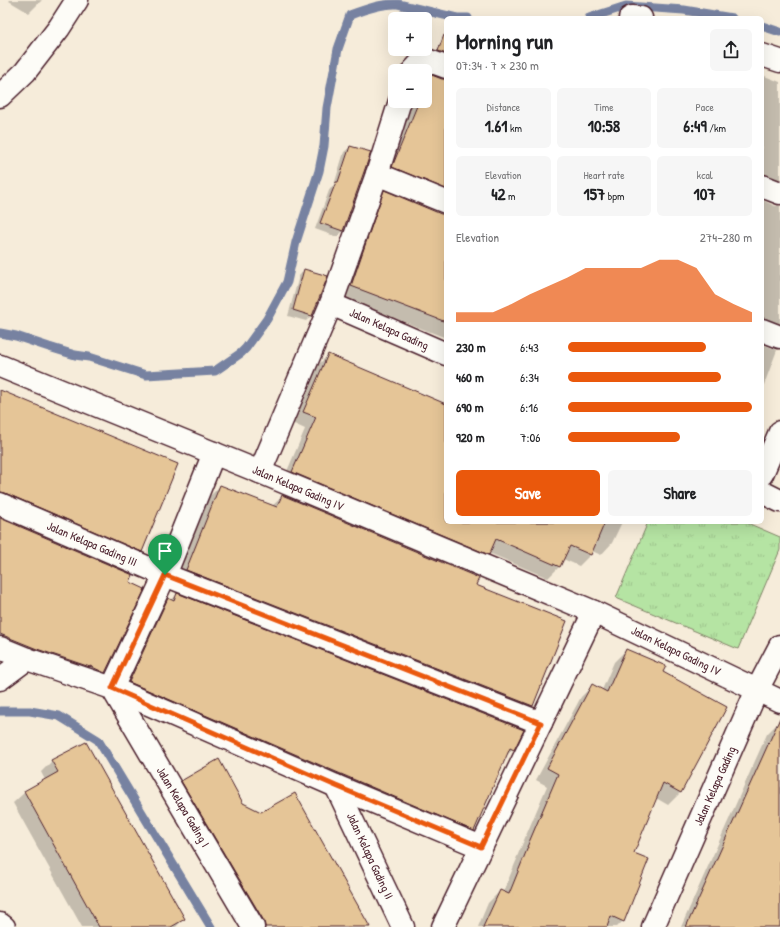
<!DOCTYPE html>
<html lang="en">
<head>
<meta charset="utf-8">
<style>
	:root { --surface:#fff; --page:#f6f6f6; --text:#202124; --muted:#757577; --accent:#ea580c }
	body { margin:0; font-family:"Patrick Hand",sans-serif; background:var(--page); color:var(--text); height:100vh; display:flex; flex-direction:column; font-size:15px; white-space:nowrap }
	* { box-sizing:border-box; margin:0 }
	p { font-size:13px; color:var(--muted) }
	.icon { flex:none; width:22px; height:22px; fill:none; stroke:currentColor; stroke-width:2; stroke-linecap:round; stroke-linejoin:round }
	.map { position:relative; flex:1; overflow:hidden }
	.sheet { position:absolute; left:444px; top:16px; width:320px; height:508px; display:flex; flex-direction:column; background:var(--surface); border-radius:6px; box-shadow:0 4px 16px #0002 }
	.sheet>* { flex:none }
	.controls { position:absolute; left:388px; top:12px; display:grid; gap:8px }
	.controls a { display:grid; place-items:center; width:44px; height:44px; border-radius:6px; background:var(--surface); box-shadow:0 4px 16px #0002; font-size:20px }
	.pin { position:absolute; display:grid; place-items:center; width:34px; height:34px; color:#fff; margin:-41px -17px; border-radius:50% 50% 50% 0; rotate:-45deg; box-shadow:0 0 4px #0007 }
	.pin .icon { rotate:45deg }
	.round { display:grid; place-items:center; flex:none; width:42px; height:42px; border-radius:6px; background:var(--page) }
	.summary { display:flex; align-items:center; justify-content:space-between; height:68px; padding:0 12px }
	h1 { font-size:22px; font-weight:800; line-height:30px }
	.metrics { display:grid; grid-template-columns:repeat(3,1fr); gap:6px; height:68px; padding:4px 12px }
	.metrics div { display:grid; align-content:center; border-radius:6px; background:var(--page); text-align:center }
	.metrics b { font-size:17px; font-weight:800 }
	.metrics small { font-size:11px; font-weight:400 }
	.metrics p { font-size:11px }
	.chart { height:112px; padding:8px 12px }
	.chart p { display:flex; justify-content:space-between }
	.chart svg { width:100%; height:72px; margin-top:4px; fill:var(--accent); opacity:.7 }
	.primary-button { display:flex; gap:8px; margin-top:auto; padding:8px 12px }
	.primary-button a { flex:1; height:46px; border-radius:6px; background:var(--accent); color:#fff; font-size:16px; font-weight:800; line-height:46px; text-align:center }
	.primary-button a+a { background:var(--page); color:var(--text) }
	ul { padding:0 12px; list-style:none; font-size:13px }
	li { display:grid; grid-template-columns:64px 48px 1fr; align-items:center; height:30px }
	li i { height:10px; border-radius:5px; background:var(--accent) }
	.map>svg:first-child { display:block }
</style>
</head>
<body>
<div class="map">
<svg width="780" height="927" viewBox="0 0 780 927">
	<defs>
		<pattern id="grass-tufts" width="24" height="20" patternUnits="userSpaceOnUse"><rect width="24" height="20" fill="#b5e4a3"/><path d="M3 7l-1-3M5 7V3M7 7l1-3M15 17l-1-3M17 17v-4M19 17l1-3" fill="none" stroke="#9dc38c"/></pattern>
	</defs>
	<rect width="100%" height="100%" fill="#f6ecda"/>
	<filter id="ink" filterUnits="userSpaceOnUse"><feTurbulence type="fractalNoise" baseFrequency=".025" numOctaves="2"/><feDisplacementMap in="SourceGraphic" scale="8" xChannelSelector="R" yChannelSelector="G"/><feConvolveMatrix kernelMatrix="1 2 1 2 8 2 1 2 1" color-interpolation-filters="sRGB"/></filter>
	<g filter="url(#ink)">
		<polygon fill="url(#grass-tufts)" stroke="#808267" points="648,522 745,522 780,537 780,550 738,649 616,598"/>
		<g fill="#0003">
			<polygon points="10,0 42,0 29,13 9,1"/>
			<polygon points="762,75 780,82 780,200 762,188"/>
			<polygon points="428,79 446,85 446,209 382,178 412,101 425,101 425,82"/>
			<polygon points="350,147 369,153 343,231 337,237 315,229 330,188 334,185 344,152"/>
			<polygon points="385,192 441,215 446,215 446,338 340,297 373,203"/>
			<polygon points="762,200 775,206 780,206 780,333 762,332"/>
			<polygon points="304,270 312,315 306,321 288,316 299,276"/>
			<polygon points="762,344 777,350 762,390"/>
			<polygon points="328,355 446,405 446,522 622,522 612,543 601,555 592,551 591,554 579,566 563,559 560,566 548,578 489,553 477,565 282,483 305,429 292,423 316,367"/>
			<polygon points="0,392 141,551 130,562 0,506"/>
			<polygon points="220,486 272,506 283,496 475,586 566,622 532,706 521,717 176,581 209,497"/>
			<polygon points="0,519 105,672 93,683 0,650"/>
			<polygon points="177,594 513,749 504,758 474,830 462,841 118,693 157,611 168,600 171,601"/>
			<polygon points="626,650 662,673 725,707 680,793 668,805 656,798 633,853 623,921 617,927 478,927 488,903 500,891 503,892 517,859 516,859 547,786 536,780 581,697 593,685 602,690 614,662"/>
			<polygon points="778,723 780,724 780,927 681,927 767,734"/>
			<polygon points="52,761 183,919 176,927 82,927 13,803 25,792 45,780 41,772"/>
			<polygon points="182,781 251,818 369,927 250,927 171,792"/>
		</g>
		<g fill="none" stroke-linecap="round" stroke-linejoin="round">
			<g stroke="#7782a1" stroke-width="9">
				<polyline points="589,18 626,6 684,10 732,18"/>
				<polyline points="762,26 780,32"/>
				<path d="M0,333l16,3 33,11 26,8 14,2 57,18 69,-4 26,-18 5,-5 21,-29 20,-37 9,-40 23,-71 5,-25 3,-38 11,-59 12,-34c15,-6 32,-12 48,-11l59,14h11"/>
				<polyline points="0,711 30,711 59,716 98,740 211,927"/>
			</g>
		</g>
		<g fill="#e5c597" stroke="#4a1f2b">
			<polygon points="444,35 446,36 446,54 438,51"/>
			<polygon points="429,74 442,79 446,79 446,189 392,167 419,101 425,101 425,85"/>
			<polygon points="350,146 371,152 343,231 320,223 336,182 338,182"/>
			<polygon points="384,190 441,214 446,214 446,322 351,286"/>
			<polygon points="304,269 328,276 312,316 293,310"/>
			<polygon points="328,354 446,404 446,522 605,522 591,555 570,546 560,567 496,539 489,555 292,472 316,417 303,412"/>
			<polygon points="0,390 178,464 142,552 5,493 0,492"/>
			<polygon points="220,485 277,507 282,495 479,578 476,585 567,621 533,706 186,570"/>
			<polygon points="0,518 133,575 130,582 145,589 105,673 90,666 90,667 37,649 0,634"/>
			<polygon points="177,593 524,730 514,750 510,748 474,831 313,762 129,682 168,598 174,601"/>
			<polygon points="626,649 666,666 663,672 727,707 681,793 663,783 634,853 649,859 624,922 611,916 607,927 483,927 500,890 509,894 528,847 527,847 558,774 547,768 592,684 607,692"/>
			<polygon points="780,718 780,927 686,927 757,769"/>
			<polygon points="86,742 185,919 171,927 99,927 24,791 58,772 51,760"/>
			<polygon points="219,759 243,803 261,812 295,793 370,927 265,927 264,921 181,781"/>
		</g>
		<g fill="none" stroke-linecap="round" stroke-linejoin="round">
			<defs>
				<g id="minor">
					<polyline points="630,18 632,17 641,18"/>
					<polyline points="762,55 780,61"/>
					<polyline points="413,71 424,59 446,67"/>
					<polyline points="0,96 25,72 59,28 77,0"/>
					<polyline points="377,174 446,202"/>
					<polyline points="762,186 780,193"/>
					<polyline points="331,304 446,354"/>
					<polyline points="762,330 780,337"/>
					<polyline points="0,366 260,472 594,612 780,701"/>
					<polyline points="214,453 165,575 112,688 253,927"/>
					<polyline points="260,472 331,304 377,174 400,101"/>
					<polyline points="762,474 780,432"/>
					<polyline points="762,492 780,501"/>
					<polyline points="0,504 165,575 541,723"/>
					<polyline points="0,648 27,659 112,688 336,786 481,847"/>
					<polyline points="0,679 27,659"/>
					<polyline points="336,786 403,927"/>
					<polyline points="0,924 4,927"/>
					<polyline points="443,927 594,612"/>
					<polyline points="653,927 757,690 780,646"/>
				</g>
			</defs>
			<use href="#minor" stroke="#4a1f2b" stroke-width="25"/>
			<use href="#minor" stroke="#fdfcf7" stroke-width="22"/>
		</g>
	</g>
	<g fill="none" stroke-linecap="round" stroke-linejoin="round" filter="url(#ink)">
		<defs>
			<polygon id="route" points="165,575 541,723 481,847 336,786 112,688"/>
		</defs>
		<use href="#route" stroke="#fff" stroke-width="8"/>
		<use href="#route" stroke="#ea580c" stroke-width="5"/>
	</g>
	<g text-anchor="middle" stroke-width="3.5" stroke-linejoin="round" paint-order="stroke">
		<g font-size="12" fill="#4a1f2b" stroke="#fdfcf7">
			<text transform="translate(389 329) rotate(24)" y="4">Jalan Kelapa Gading</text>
			<text transform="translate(298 488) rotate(23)" y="4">Jalan Kelapa Gading IV</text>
			<text transform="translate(92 544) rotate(23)" y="4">Jalan Kelapa Gading III</text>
			<text transform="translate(676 651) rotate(26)" y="4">Jalan Kelapa Gading IV</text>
			<text transform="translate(715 786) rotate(-66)" y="4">Jalan Kelapa Gading</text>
			<text transform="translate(183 807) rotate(59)" y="4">Jalan Kelapa Gading I</text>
			<text transform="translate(370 856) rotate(65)" y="4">Jalan Kelapa Gading II</text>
		</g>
	</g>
</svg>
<div class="controls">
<a>+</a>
<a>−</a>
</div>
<div class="pin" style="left:165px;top:575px;background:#1e9e55"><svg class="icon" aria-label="arrive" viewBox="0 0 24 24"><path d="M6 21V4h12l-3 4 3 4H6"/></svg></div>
<section class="sheet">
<div class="summary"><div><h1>Morning run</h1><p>07:34 · 7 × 230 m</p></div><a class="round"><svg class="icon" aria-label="share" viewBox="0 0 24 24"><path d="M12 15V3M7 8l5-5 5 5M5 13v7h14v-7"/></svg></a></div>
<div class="metrics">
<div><p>Distance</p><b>1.61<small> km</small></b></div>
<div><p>Time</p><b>10:58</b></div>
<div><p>Pace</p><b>6:49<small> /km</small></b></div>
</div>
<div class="metrics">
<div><p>Elevation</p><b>42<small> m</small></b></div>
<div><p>Heart rate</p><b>157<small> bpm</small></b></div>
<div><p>kcal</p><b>107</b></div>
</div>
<div class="chart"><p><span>Elevation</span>274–280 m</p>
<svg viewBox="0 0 160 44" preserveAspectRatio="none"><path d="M0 44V38L10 38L20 38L30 33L40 27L50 22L60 17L70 11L80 11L90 11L100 11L110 6L120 6L130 11L140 27L150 33L160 38V44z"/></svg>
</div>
<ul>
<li><b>230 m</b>6:43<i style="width:75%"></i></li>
<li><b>460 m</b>6:34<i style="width:83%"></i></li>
<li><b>690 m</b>6:16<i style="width:100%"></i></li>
<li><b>920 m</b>7:06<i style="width:61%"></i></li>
</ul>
<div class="primary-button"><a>Save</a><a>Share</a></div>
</section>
</div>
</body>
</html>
